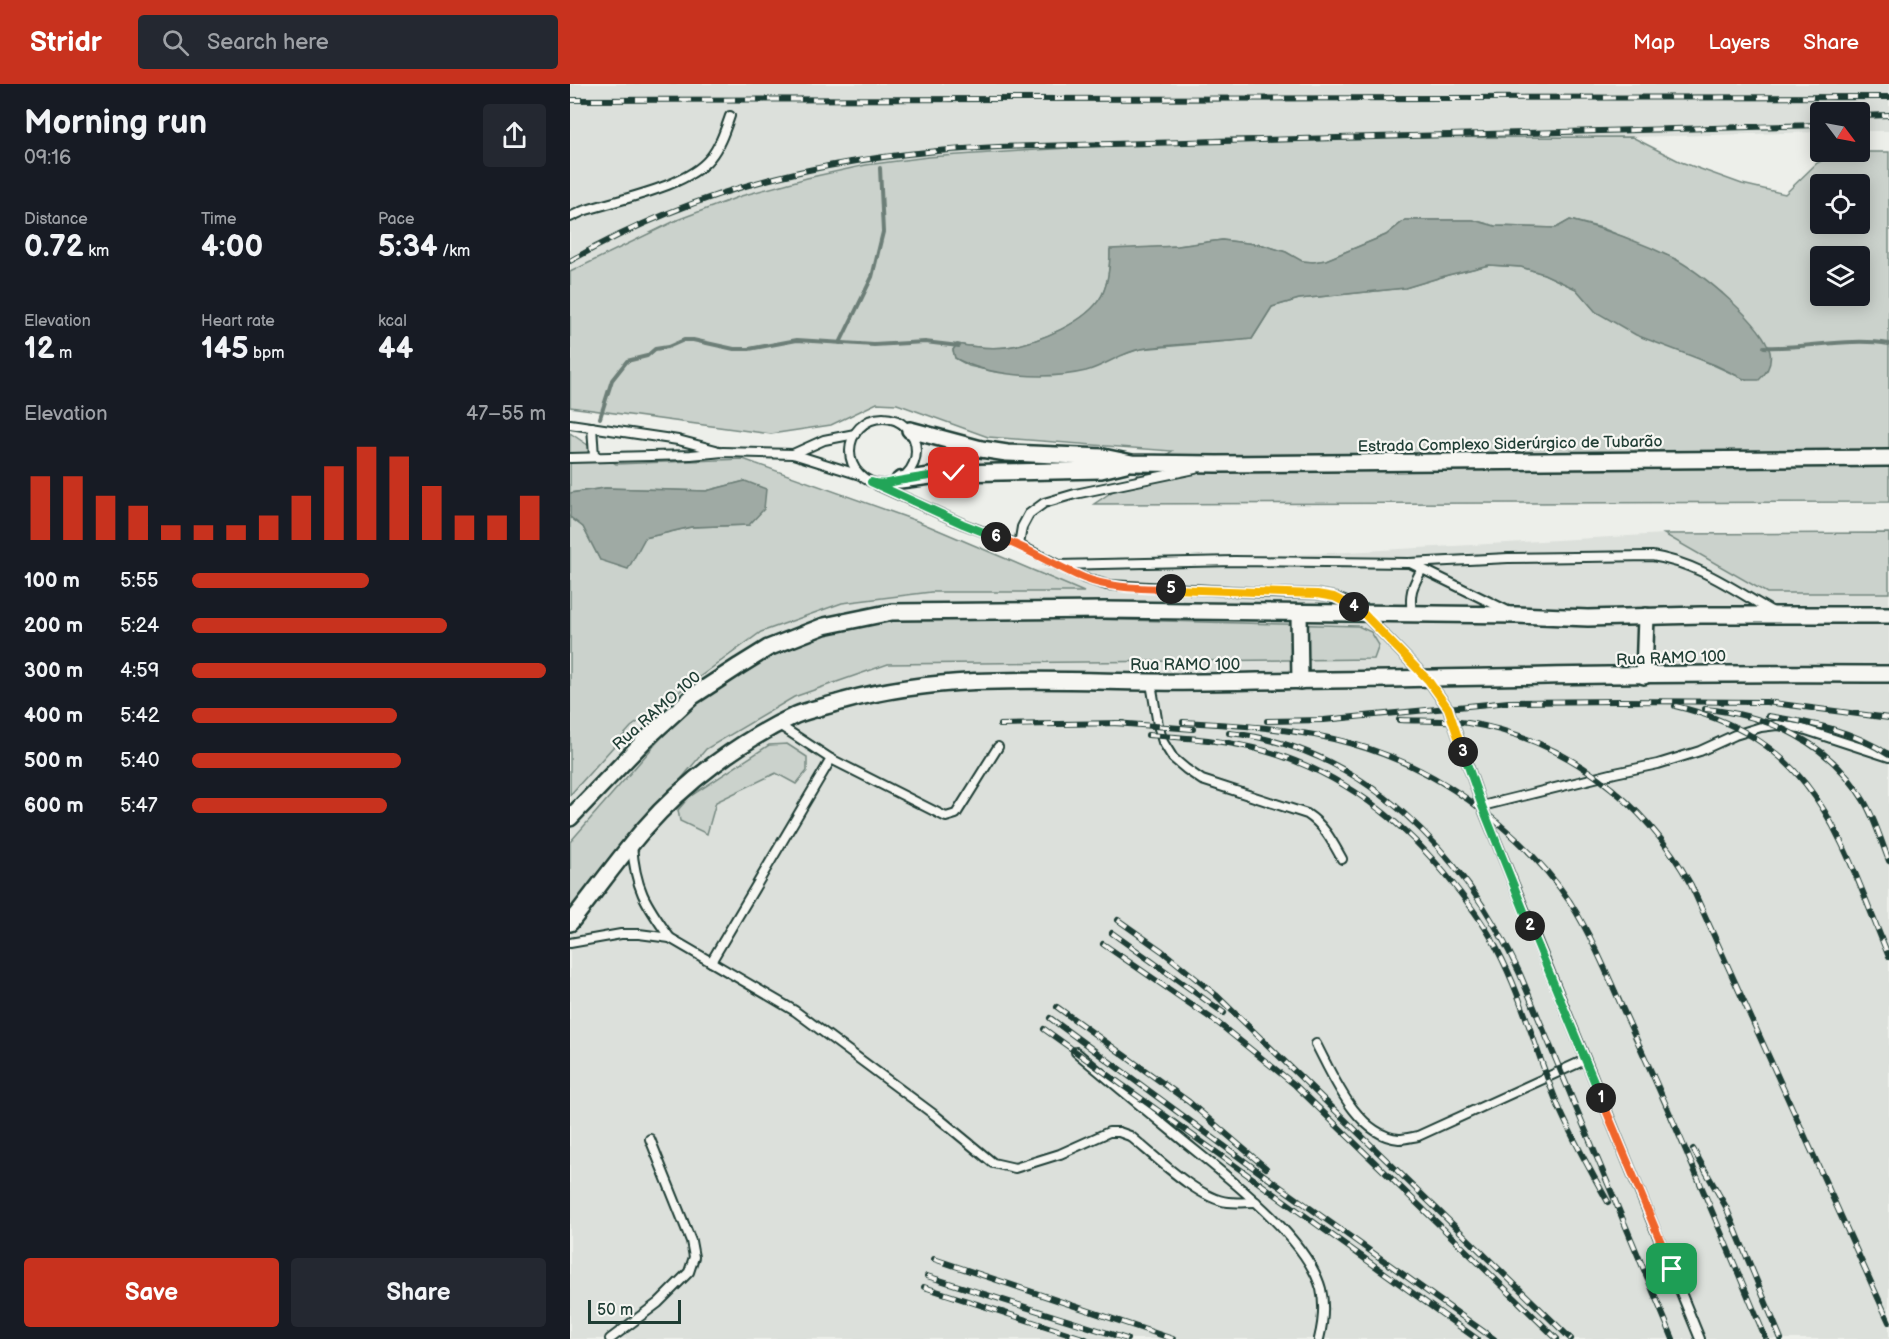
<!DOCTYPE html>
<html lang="en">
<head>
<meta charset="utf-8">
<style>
	:root { --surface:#171b24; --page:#242831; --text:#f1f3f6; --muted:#9ea1a6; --accent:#c8321e }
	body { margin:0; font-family:"Balsamiq Sans",sans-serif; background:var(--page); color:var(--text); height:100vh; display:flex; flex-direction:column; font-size:22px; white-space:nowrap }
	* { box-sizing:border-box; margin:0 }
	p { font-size:20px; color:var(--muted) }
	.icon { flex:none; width:33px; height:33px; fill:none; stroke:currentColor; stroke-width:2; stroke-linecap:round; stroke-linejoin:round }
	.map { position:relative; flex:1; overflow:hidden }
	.side { display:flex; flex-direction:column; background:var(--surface); width:570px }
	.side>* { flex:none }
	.needle { width:39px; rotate:122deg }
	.fabs { position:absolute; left:1240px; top:18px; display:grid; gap:12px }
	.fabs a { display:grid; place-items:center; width:60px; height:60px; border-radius:6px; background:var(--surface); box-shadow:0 3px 15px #0003; font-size:30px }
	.scale { position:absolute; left:18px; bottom:15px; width:93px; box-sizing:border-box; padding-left:6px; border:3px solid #1f3d34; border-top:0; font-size:16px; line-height:21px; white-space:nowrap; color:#1f3d34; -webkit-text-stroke:4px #f6f6f2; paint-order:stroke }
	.pin { position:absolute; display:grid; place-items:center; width:51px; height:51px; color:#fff; margin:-26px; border-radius:12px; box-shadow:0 3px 9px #0006 }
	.km { position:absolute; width:30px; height:30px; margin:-15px; border-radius:50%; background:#222; color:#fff; font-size:16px; line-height:30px; text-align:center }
	.round { display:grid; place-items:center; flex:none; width:63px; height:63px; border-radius:6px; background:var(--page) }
	.headline { display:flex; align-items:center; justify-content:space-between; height:102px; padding:0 24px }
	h1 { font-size:33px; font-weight:700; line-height:45px }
	.metrics { display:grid; grid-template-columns:repeat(3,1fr); gap:9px; height:102px; padding:6px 24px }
	.metrics div { display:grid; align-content:center }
	.metrics b { font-size:30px; font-weight:700 }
	.metrics small { font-size:16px; font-weight:400 }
	.metrics p { font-size:16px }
	.chart { height:168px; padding:12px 24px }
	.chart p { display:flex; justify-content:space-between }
	.chart svg { width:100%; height:108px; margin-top:6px; stroke:var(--accent); stroke-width:6 }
	.action { display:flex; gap:12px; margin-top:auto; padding:12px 24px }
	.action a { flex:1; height:69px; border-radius:6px; background:var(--accent); color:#fff; font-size:24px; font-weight:700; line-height:69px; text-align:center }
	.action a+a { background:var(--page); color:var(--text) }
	ul { padding:0 24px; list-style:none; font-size:20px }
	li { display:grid; grid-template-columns:96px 72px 1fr; align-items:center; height:45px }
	li i { height:15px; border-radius:8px; background:var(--accent) }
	header { display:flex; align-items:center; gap:36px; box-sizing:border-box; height:84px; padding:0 30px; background:var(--accent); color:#fff }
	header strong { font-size:28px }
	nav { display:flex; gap:33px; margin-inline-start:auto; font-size:21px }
	.search { width:420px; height:54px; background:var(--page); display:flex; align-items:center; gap:15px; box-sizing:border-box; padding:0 21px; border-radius:6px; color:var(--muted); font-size:22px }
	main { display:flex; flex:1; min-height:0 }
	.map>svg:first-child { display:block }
</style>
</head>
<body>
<header>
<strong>Stridr</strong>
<div class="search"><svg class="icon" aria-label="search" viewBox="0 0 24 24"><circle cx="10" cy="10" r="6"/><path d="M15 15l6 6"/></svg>Search here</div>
<nav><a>Map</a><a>Layers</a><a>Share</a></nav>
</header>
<main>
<section class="side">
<div class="headline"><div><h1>Morning run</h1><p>09:16</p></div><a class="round"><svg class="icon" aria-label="share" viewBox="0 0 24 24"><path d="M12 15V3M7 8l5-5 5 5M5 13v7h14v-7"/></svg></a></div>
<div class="metrics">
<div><p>Distance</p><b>0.72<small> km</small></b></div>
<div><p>Time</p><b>4:00</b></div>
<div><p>Pace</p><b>5:34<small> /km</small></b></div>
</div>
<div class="metrics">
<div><p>Elevation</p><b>12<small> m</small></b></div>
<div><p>Heart rate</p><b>145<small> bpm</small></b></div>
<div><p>kcal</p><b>44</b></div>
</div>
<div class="chart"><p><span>Elevation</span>47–55 m</p>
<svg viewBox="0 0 160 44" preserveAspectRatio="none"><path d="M5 44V18M15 44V18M25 44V26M35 44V30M45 44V38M55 44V38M65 44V38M75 44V34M85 44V26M95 44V14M105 44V6M115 44V10M125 44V22M135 44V34M145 44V34M155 44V26"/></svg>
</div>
<ul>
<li><b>100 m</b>5:55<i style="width:50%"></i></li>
<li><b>200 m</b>5:24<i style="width:72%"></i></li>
<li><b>300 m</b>4:59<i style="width:100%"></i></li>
<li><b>400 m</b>5:42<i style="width:58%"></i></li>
<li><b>500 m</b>5:40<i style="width:59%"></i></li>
<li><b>600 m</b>5:47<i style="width:55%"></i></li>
</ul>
<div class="action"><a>Save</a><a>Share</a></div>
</section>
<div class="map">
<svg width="1319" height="1255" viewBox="0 0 1319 1255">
	<rect width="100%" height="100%" fill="#edefea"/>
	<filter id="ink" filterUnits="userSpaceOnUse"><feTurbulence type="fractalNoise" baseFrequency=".0167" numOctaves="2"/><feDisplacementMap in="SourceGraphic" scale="12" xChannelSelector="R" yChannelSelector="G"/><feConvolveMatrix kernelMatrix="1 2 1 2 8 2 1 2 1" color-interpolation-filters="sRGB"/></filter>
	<g filter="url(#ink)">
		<g fill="#dce0db">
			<polygon points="0,0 1319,0 1319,47 1290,47 1290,28 1251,28 1251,48 1062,53 656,54 358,73 296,81 237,94 171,112 107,136 0,188"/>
			<polygon points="1094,450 1197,509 1319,509 1319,1255 0,1255 0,673 232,499"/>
		</g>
		<g fill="#cbd2cc" stroke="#758880" stroke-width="1.5" fill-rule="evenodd">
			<path d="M1062,53l49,25 61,22 43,10 32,-31 23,-11h49v350l-795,2 78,-53 -184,-14 -91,-33 -20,-1 -46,22 -60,9 -201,-27v-135l107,-52 64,-24 66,-18 59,-13 62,-8 298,-19zM1251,100h39v40h-39zM835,136h68l22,6 61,2 14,-8 32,8 75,32 45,33 24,87 -150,-68 -20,-23 -32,-15 -23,-7 -32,-2 -41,10 -43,13 -106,11 -27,8 -20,32 -112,10 -18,6 -127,17 -26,-6 -14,-8 -2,-8 4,-6c16,3 34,5 50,3 30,-4 81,-25 95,-52 7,-13 8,-31 8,-45l68,-4 44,-6 41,5 23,7 15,9 12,1 13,-2 60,-25zM1251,172h39v40h-39z"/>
			<polygon points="0,349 46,380 173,375 347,437 514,508 361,508 272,519 191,548 61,643 0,711 0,433 13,443 30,476 74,454 121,443 179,441 175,397 136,407 35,404 0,409"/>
			<polygon points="1319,449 1319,509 1197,509 1094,450"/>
			<polygon points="320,530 788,542 801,548 809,561 804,575 318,580 224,613 136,665 0,829 0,758 111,631 200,567"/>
			<polygon points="217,660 237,673 237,687 226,700 206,689 146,718 137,750 110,737 108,726 119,713 199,661"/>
		</g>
		<g fill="#9faaa4" stroke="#6c7e77" stroke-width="1.5">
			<path d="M835,136h68l22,6 61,2 14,-8c36,9 73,23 107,40 25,14 87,64 93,92 2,11 -3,21 -11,28h-13l-31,-15 -79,-30 -40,-23 -20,-23 -32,-15 -23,-7 -32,-2 -41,10 -43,13 -106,11 -27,8 -20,32c-37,4 -75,4 -111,10 -19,3 -36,17 -55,22 -38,9 -97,6 -131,-13l-2,-8 4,-6c16,3 34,5 50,3 30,-4 81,-25 95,-52 7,-14 8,-31 8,-46l68,-3 44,-6 41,5 23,7 16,9 11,1 13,-2 60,-25z"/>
			<polygon points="175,397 196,405 194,425 179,441 121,443 75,454 58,485 30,476 13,443 0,433 0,409 35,404 136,407"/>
		</g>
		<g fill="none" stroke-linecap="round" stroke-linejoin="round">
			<g stroke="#6c7e77" stroke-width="4">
				<polyline points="270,259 302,193 313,148 310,84"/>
				<path d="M1194,263c42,2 84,-10 125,-3"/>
				<polyline points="30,334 42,296 57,277 77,272 85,265 98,263 114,256 123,256 164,265 179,265 227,256 304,261 355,258 389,262"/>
			</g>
			<defs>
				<g id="service">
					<path d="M0,133l13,-6c37,-12 104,-24 127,-53 10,-12 15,-28 20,-42"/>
					<circle cx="313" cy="367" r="33"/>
					<polyline points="0,340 108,356 146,366"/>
					<polyline points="22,343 24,372"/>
					<polyline points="223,370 254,356 285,350"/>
					<polyline points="0,374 121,371 153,368 223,370 290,391"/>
					<polyline points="625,385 505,410 474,419 459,430 452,443 449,461 514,494 537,501 702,509 747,510 764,513 777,518 794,530 858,596 878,624 913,725 1130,1255"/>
					<polyline points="307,401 393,440 449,461"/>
					<polyline points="840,479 940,528"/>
					<path d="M488,481l176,-4 175,2 99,-5 144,-2c46,7 82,34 121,56"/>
					<path d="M842,530c-3,-21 0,-27 10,-45"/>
					<path d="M581,599l7,42 5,17 10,16 13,11 16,11 105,34c17,11 25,27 35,45"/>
					<polyline points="209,641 261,675"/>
					<polyline points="912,722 1045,689 1088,680 1130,667 1165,651 1191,643 1207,641 1230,644 1319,673"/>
					<path d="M62,761c3,43 13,58 38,93"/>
					<path d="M0,859l51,-9h18l31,4 125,73 141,105 57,47 22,5 45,-14 49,-22h10l11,4c24,19 68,63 98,66 9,1 19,0 28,0"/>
					<polyline points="141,878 261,675 376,733 386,730 428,663"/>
					<path d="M746,960c17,32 41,92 83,95 6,0 13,-2 19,-3l167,-76"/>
					<path d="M506,968c33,28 66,55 99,82 43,36 131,100 146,155 4,17 2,34 -2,50"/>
					<polyline points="40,1255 88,1219 119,1188 124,1173 121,1157 80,1055"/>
				</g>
				<g id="minor">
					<polyline points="340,346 411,365 437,369 533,373 562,379 647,380 1319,374"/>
					<polyline points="330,396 384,389 531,386 556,380"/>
					<polyline points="729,529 730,597"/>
					<polyline points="1074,592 1076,532"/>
					<polyline points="0,734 74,657 123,612 169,582 198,564 254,542 322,528 535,526 947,531 1018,534 1131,531 1319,531"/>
					<path d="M0,839c25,-31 48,-64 74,-94 41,-47 96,-88 152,-114 15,-6 32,-9 48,-14 116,-32 240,-17 359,-19 228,-3 457,-10 686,-8"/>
				</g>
			</defs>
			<use href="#service" stroke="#1f3d34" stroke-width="12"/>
			<use href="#minor" stroke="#1f3d34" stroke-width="20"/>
			<use href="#service" stroke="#f6f6f2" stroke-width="8"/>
			<use href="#minor" stroke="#f6f6f2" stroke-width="15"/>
			<defs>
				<g id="rail">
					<polyline points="0,16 1319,13"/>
					<polyline points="1290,32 1319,31"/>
					<path d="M0,177c137,-78 272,-107 428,-114l823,-22"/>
					<path d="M1105,622c143,34 164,131 214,251"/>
					<path d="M1135,625c65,6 125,34 159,92 11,18 17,40 25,60"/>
					<path d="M1198,632c42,6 86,15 121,39"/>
					<path d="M829,636c22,1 46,0 69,3 96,15 177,78 223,162l198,437"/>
					<polyline points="697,637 754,636 939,618 1049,617 1196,618 1319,634"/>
					<path d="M613,638c124,6 217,17 315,101 27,23 52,49 72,79 26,41 44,89 65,134 46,100 88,201 131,303"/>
					<polyline points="545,639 623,645"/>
					<polyline points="430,641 553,639"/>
					<path d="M659,649c135,13 237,123 291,241l153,365"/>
					<path d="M578,651c40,3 79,5 117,16 78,22 140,71 189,134 16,20 32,41 43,64 27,51 40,108 63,161 14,31 31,62 48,92"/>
					<polyline points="548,836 592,867 646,911 1001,1255"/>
					<polyline points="542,849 654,929"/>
					<polyline points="533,860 648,939 725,1001 987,1255"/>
					<polyline points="487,923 619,1018 696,1084"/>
					<polyline points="480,934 688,1087 924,1255"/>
					<polyline points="474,945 907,1255"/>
					<polyline points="1123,1065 1156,1123 1211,1255"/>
					<polyline points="364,1175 603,1255"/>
					<polyline points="357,1192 557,1255"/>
					<polyline points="354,1203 516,1255"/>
				</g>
			</defs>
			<use href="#rail" stroke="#1f3d34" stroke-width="6"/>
			<use href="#rail" stroke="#f6f6f2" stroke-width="4" stroke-dasharray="11" stroke-linecap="butt"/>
		</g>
	</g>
	<g fill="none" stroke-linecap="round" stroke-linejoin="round" filter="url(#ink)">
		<defs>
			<polyline id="split-1" points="1031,1014 1102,1185"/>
			<polyline id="split-2" points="960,842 1031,1014"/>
			<polyline id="split-3" points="893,668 912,722 960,842"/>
			<polyline id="split-4" points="784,523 794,530 858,596 878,624 893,668"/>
			<polyline id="split-5" points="601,505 747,510 764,513 784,523"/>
			<path id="split-6" d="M426,453c31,10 58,29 88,41 28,11 58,10 87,11"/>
			<path id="split-7" d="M384,389c-17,2 -33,4 -50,7 -12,1 -20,6 -33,2l92,42 33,13"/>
		</defs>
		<use href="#split-1" stroke="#fff" stroke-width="12"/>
		<use href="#split-2" stroke="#fff" stroke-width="12"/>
		<use href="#split-3" stroke="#fff" stroke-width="12"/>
		<use href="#split-4" stroke="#fff" stroke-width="12"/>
		<use href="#split-5" stroke="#fff" stroke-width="12"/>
		<use href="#split-6" stroke="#fff" stroke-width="12"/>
		<use href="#split-7" stroke="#fff" stroke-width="12"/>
		<use href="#split-1" stroke="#f0652b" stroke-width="8"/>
		<use href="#split-2" stroke="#22a559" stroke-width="8"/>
		<use href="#split-3" stroke="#22a559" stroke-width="8"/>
		<use href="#split-4" stroke="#f5b400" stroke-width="8"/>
		<use href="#split-5" stroke="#f5b400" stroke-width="8"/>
		<use href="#split-6" stroke="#f0652b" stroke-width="8"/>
		<use href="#split-7" stroke="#22a559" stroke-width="8"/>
	</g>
	<g text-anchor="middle" stroke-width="4.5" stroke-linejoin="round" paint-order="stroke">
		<g font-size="16" fill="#1f3d34" stroke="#f6f6f2">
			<text transform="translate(940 359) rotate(-1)" y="6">Estrada Complexo Siderúrgico de Tubarão</text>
			<text transform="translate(1101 573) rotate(-2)" y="6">Rua RAMO 100</text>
			<text x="615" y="586">Rua RAMO 100</text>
			<text transform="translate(86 626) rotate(-41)" y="6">Rua RAMO 100</text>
		</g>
	</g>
</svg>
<div class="fabs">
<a><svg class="needle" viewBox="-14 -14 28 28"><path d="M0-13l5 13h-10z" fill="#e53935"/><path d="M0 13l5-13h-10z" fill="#9ea1a6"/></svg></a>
<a><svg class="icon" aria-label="locate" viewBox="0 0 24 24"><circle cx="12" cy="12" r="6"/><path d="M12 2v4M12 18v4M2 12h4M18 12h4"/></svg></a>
<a><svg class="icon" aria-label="layers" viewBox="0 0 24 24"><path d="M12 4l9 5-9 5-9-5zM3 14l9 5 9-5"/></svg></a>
</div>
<div class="scale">50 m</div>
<div class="pin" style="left:1102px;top:1185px;background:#1e9e55"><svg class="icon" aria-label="arrive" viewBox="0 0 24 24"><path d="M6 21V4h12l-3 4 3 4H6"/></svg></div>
<div class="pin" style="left:384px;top:389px;background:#d93025"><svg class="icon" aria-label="check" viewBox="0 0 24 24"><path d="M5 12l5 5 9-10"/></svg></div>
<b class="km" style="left:1031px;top:1014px">1</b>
<b class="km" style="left:960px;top:842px">2</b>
<b class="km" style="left:893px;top:668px">3</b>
<b class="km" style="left:784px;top:523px">4</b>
<b class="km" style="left:601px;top:505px">5</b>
<b class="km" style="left:426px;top:453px">6</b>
</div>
</main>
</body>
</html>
